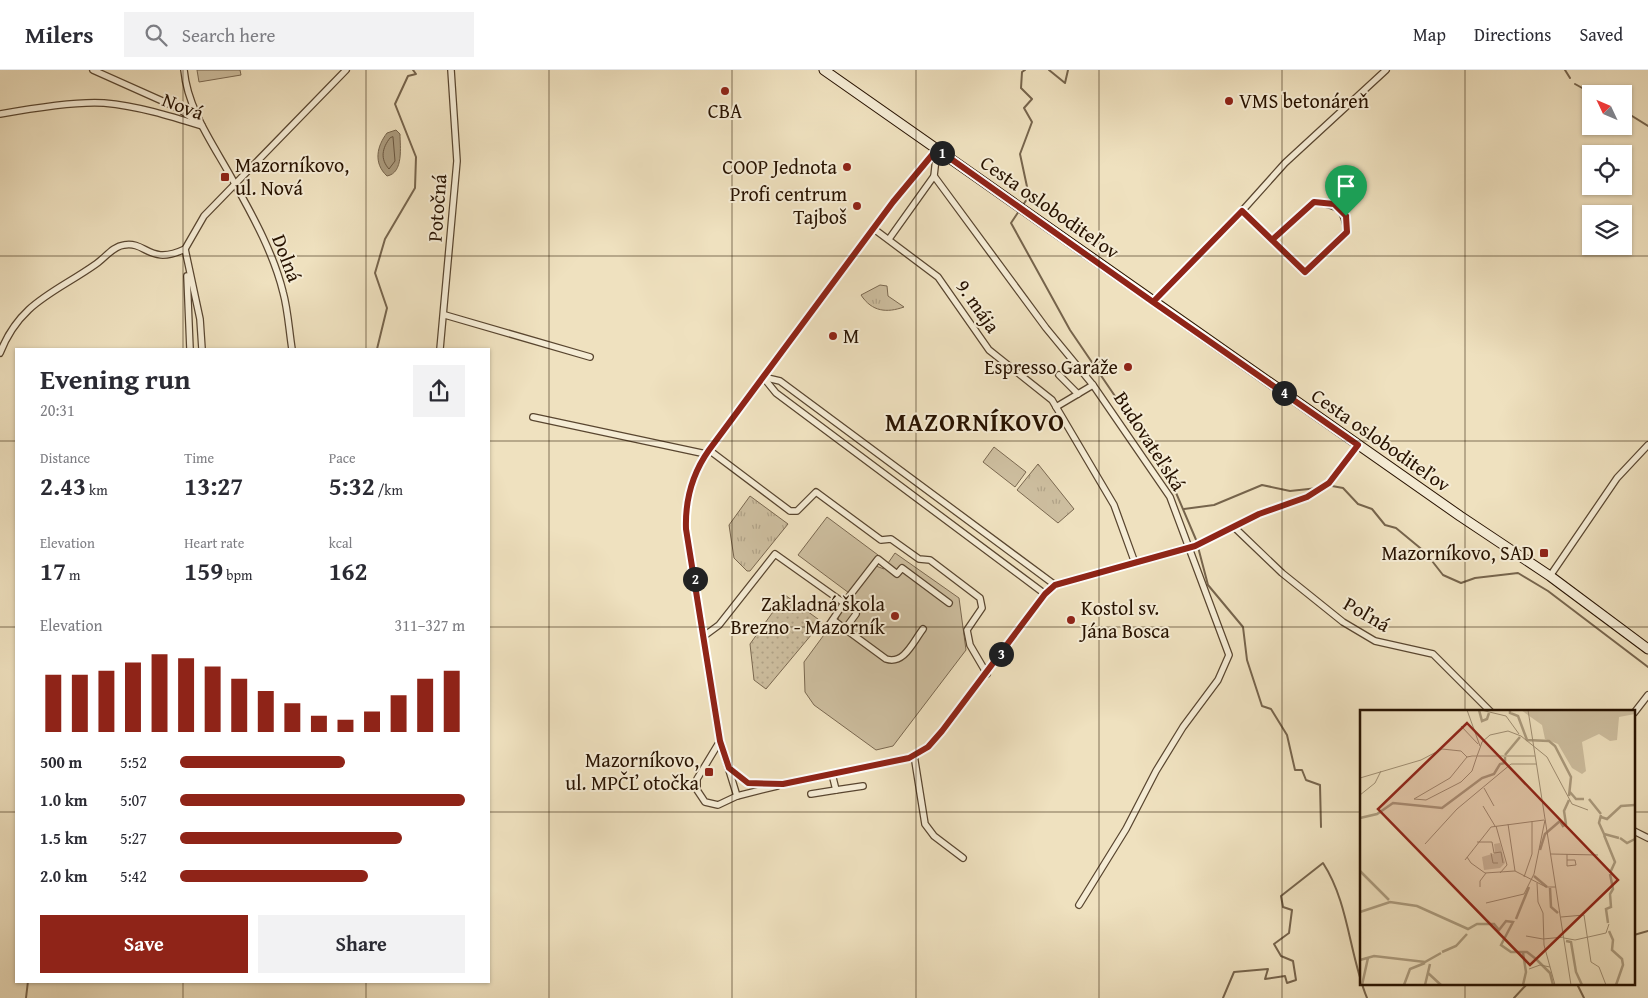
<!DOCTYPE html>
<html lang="en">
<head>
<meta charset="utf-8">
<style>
	:root { --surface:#fff; --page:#f2f2f3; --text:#2b2b33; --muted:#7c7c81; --line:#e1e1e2; --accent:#8f2418 }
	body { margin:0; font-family:"Gentium Book Plus",serif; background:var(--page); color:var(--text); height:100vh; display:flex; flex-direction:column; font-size:19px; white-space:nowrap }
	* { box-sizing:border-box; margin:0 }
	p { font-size:16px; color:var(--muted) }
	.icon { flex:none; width:28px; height:28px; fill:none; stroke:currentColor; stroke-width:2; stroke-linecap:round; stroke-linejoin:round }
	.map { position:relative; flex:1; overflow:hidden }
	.sheet { position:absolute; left:15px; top:278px; width:475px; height:635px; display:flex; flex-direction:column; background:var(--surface); border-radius:0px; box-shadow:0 1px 4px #0004 }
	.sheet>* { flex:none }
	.needle { width:32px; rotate:314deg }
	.buttons { position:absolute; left:1582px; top:15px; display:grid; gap:10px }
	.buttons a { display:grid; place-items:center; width:50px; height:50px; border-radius:0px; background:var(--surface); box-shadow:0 1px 4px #0004; font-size:25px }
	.pin { position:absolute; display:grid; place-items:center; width:42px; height:42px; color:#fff; margin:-51px -21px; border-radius:50% 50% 50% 0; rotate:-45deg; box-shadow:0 0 5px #0007 }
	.pin .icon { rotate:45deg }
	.km { position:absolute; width:25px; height:25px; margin:-12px; border-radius:50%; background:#222; color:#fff; font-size:14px; line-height:25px; text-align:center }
	.round { display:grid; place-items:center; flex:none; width:52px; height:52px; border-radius:0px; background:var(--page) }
	.headline { display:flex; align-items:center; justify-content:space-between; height:85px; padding:0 25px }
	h1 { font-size:28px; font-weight:700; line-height:38px }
	.metrics { display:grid; grid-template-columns:repeat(3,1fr); gap:8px; height:85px; padding:5px 25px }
	.metrics div { display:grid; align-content:center }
	.metrics b { font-size:25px; font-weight:700 }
	.metrics small { font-size:14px; font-weight:400 }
	.metrics p { font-size:14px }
	.chart { height:140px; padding:10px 25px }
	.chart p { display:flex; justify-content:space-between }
	.chart svg { width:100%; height:90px; margin-top:5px; stroke:var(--accent); stroke-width:6 }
	.action { display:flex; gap:10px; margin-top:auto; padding:10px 25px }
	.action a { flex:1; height:58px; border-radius:0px; background:var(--accent); color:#fff; font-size:20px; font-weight:700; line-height:58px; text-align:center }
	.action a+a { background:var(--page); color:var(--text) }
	ul { padding:0 25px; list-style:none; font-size:16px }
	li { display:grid; grid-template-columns:80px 60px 1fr; align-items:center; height:38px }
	li i { height:12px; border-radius:6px; background:var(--accent) }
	header { display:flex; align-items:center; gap:30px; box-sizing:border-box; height:70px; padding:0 25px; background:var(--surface); border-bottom:1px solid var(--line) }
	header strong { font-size:24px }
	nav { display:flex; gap:28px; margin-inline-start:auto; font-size:18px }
	.search { width:350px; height:45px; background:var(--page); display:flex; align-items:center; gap:12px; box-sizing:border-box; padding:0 18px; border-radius:0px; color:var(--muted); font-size:19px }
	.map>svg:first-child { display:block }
</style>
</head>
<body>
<header>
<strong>Milers</strong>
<div class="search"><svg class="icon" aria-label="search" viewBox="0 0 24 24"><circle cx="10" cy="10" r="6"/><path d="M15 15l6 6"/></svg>Search here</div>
<nav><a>Map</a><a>Directions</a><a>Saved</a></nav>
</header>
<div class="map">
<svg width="1648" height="928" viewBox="0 0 1648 928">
	<defs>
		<pattern id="grass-dots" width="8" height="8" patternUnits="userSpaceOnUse" patternTransform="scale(1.25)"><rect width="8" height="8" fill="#cdbe9f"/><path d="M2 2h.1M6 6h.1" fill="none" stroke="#b0a287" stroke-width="1.8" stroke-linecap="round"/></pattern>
		<pattern id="park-tufts" width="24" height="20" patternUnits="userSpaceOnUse" patternTransform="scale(1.25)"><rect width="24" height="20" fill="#cdbe9f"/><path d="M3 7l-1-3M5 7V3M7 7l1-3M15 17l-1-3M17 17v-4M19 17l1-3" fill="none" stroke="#b0a287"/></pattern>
	</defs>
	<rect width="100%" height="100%" fill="#efe1bf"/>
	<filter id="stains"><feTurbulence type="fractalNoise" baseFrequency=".004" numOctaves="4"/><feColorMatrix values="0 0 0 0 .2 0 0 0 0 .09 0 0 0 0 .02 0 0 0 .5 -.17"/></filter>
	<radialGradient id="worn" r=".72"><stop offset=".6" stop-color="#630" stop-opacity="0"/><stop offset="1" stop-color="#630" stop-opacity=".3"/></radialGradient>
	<polygon fill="url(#grass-dots)" stroke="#7a6850" points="785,525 822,552 766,619 754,610 750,574"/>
	<g fill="url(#park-tufts)" stroke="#7a6850">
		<path d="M880,215l7,1 1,10 16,11c-17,6 -32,5 -43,-12z"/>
		<polygon points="1038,394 1074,439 1058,453 1017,420"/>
		<polygon points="750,426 788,454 750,501 747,501 734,488 729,455"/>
	</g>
	<g fill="#cdbe9f" stroke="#7a6850">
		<polygon points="197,0 240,0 241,5 199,12"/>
		<polygon points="994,377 1026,402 1015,417 983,392"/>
		<polygon points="827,447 878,485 849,523 798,485"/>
		<polygon points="895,483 959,528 966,580 893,676 876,680 814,635 805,622 804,592 829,558 837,555 839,545 876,496 884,499"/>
	</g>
	<path fill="#ab9b7e" stroke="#76644c" d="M396,60l4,4c0,12 4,39 -13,42 -14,-13 -10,-30 0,-43z"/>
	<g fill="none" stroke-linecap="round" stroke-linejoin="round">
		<path stroke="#69563f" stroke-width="1" d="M393,67l2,24 -6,8c-9,-10 -7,-21 1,-31z"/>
		<g stroke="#76644c" stroke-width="2">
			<polyline points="1049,0 1065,13 1068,0"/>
			<polyline points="1565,0 1570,8"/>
			<polyline points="1575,14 1593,24"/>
			<polyline points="1624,41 1648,56"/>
			<polyline points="1023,135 1029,126 1020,84 1032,52 1024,38 1032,29 1021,18 1022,2 1025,0"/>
			<polyline points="1019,141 1011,153 1070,260 1168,404 1197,472"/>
			<polyline points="377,279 387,238 375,203 385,169 415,118 416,87 395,34 408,6 416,4 413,0"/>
			<polyline points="1332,416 1343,418 1358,434 1372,439 1385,455 1396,458 1425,482 1443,505 1461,513 1475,508 1518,503 1548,521 1648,597"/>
			<polyline points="1184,439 1214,435 1262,415 1290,421 1318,418"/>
			<polyline points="1198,477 1208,515 1243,557 1247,590 1262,636 1271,639 1287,665 1295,700 1302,700 1306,710 1320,715 1321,757"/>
			<polyline points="1634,865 1648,861"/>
			<polyline points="1577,914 1584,928"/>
			<polyline points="26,928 28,911"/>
			<path d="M1223,928l11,-26 34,-3 -3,10 20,-3 2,7 9,-3 -3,-19 -12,-5 -7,-12 15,-11 3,-23 -9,-3 -2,-11 42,-33c26,40 26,91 44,135"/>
			<polyline points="1514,928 1527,914"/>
		</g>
		<defs>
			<g id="minor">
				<polyline points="93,0 178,38 199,53"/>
				<path d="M184,0c4,42 32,78 51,114 19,34 39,71 48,108 5,18 6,38 9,57"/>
				<path d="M0,44c28,-5 76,-13 104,-11 34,3 66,13 98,23"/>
				<polyline points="937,79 934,106 1046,258 1093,315 1170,427 1229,585 1218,610 1183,657 1156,701 1126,759 1079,835"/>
				<path d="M1242,141l63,61 42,-41c-3,-24 -10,-26 -33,-29l-42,38"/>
				<polyline points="874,159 938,207 989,280 1052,330 1114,435 1135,493"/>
				<polyline points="889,169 934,106"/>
				<polyline points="187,206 190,279"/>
				<polyline points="1153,232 1242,141 1285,93 1386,0"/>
				<polyline points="445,245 590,287"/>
				<polyline points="202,279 200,249 185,179 204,146 346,0"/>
				<polyline points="440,279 457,91 451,0"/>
				<path d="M0,283c20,-51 55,-60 96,-89 9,-6 17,-18 28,-19 23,-4 25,21 61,4"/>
				<polyline points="1059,305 1078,324"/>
				<polyline points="763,307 780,311 1055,515"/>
				<polyline points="763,307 776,323 1045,524"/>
				<polyline points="1056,337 1093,315"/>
				<polyline points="533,347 706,384"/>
				<polyline points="709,380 790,441 797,441 816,422 881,470 891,469 919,489 930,490 980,528 982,538 967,560 970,575 987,604"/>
				<polyline points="1234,457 1282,503 1343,552 1375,571 1433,584 1491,642"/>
				<polyline points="1550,506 1617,408 1648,375"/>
				<path d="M833,550l53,39c18,6 27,-17 37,-30"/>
				<polyline points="827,558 844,533"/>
				<polyline points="845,559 856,544"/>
				<polyline points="704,566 719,555 775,484 844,533 878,489 897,504 902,498 949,533"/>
				<polyline points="1634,643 1648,625"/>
				<polyline points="720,671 697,709 697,720 705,732 718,735 737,726 777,716"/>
				<polyline points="914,685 925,754 934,766 963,788"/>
				<polyline points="729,698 748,713 783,714 909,688 928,677 942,661 1045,524 1055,515 1195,476 1259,444 1307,427 1329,413 1358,375"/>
				<polyline points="836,720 863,716"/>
				<polyline points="811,724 836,720 832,704"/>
				<path d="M737,726l-17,-55 -34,-212c-1,-29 6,-56 23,-79l184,-248 43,-52"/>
				<polyline points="1634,761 1648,768"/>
			</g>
			<polyline id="secondary" points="824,0 1460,446 1550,506 1648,579"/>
		</defs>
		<use href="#minor" stroke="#594630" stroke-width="8"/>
		<use href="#secondary" stroke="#271200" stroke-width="11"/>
		<use href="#minor" stroke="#f5ecd5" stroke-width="5.5"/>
		<use href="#secondary" stroke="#f5ecd5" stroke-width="9"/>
	</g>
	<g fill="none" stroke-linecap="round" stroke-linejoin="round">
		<defs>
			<path id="route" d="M1346,146l-12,-12 -20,-2 -42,38 -30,-29 -89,91 -216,-153 -44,53 -184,248c-17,24 -24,50 -23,79l34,212 9,27 19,15 35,1 126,-26 19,-11 14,-16 103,-137 10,-9 140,-39 64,-32 48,-17 22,-14 29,-38 -205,-143 89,-91 63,61 42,-40 -1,-16"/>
		</defs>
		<use href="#route" stroke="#fff" stroke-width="10"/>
		<use href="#route" stroke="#8f2418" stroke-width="6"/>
	</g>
	<path fill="none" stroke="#271200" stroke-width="1" stroke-opacity="0.55" d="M183,0v279M366,0v279M549,0v928M732,0v928M916,0v928M1099,0v928M1282,0v928M1465,0v642M0,186h1648M0,371h16M489,371h1159M0,557h16M489,557h1159M0,742h16M489,742h873M1634,742h14M183,911v17M366,911v17M1465,914v14"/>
	<g fill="#8f2418" stroke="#f5ecd5" stroke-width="2">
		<circle cx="725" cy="21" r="5"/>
		<circle cx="1229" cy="31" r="5"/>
		<circle cx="847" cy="97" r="5"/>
		<rect x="220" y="102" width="10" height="10" rx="2.5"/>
		<circle cx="857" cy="136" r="5"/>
		<circle cx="833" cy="266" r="5"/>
		<circle cx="1128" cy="297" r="5"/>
		<rect x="1539" y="478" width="10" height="10" rx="2.5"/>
		<circle cx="895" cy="546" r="5"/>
		<circle cx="1071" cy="550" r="5"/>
		<rect x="704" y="697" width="10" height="10" rx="2.5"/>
	</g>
	<g text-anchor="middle" stroke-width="4" stroke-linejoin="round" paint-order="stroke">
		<g font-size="20" fill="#271200" stroke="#f5ecd5" text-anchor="end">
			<text x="1239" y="38" text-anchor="start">VMS betonáreň</text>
			<text x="725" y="48" text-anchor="middle">CBA</text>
			<text x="235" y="102" text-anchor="start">Mazorníkovo,<tspan x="235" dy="23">ul. Nová</tspan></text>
			<text x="837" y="104">COOP Jednota</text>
			<text x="847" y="131">Profi centrum<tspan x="847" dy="23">Tajboš</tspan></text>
			<text x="843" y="273" text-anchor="start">M</text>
			<text x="1118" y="304">Espresso Garáže</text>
			<text x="1534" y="490">Mazorníkovo, SAD</text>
			<text x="885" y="541">Zakladná škola<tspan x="885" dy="23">Brezno - Mazorník</tspan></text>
			<text x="1081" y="545" text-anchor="start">Kostol sv.<tspan x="1081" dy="23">Jána Bosca</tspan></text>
			<text x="699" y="697">Mazorníkovo,<tspan x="699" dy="23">ul. MPČĽ otočka</tspan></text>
		</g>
		<g font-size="20" fill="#271200" stroke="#f5ecd5">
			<text transform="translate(183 36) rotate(21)" y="7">Nová</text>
			<text transform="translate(1050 137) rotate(35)" y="7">Cesta osloboditeľov</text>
			<text transform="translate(437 138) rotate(-86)" y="7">Potočná</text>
			<text transform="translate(287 188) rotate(69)" y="7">Dolná</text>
			<text transform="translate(978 236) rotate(55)" y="7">9. mája</text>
			<text transform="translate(1381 370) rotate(35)" y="7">Cesta osloboditeľov</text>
			<text transform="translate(1150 371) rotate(57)" y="7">Budovateľská</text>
			<text transform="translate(1367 544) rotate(30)" y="7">Poľná</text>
		</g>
		<g font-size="25" font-weight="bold" letter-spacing="1" fill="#271200" stroke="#f5ecd5">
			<text x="975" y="361">MAZORNÍKOVO</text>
		</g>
	</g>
	<g transform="translate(1360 640)">
		<rect width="275" height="275" fill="#efe1bf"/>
		<path d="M161,0h114v4l-16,3 -2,23 -7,1 -11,-7 -17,8 4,29 -4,3 -10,-6 -14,-24 -13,-5 -3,-14z" fill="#cdbe9f"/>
		<path d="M140,133l5,20 -5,5 -16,2 -2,-13 13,-4 -1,-9z" fill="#cdbe9f"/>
		<path fill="none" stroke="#ab9b7e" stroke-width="2.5" d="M119,0l3,11 5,-2 2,-6M150,0v3l8,3 9,24 22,1 6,5 16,31 -2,19M145,45l15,-18M209,81l7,8h8M229,89l12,15M241,105l-2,8 5,11 15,4M241,107l6,2 14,-13 14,-1M0,108l17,-4 16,-11 49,5 40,-30 12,-4 6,-10 5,-1v-6M244,125l11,27 -5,11M260,128l7,5 8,-4M180,140l5,-16 15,-13 3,5 3,-2 -2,-13 5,-11M0,161l29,29M174,166l13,11M190,178l1,19 7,6M0,202l30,-10 27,4 51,23 9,-5h17l5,6 7,-9 7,1 -12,23 10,7h16l9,7 14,14 3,12M156,209l13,-32M248,213l-2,-14 5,-2 -1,-13 3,-5 -3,-15M249,221l4,9 -1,10 10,9 1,6 -7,20M206,231l5,1 5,30 6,13M82,242l14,-6 11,-12M163,243l3,19 -3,13M0,250l14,-4 51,6 16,-9M68,263l13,12M2,275l6,-27M44,275l6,-16 15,-6M65,275l5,-21"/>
		<path fill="none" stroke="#9f8e73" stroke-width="1" d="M107,0l13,36M121,0l25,6 13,18M168,0l43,275M101,16l17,18M161,26l-13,-5 -18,4 -8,7 -2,6 -3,8 -5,15 -11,11 -35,18 -12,-1 36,-21 17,-21 5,-1h63M161,26l26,21 25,47 16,6M0,68l61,-18 21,-11 19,2 6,6M124,78l10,18M0,85l15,-12 6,-12M123,96l12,20M148,114l7,47M136,116l11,39 -7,8M117,132h15l2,11 7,-1 2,11M65,134l32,-35 54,-45h25M131,143l2,10h5M191,144l47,1M207,144v12l9,-1 -1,-5h-8M107,147l4,6 14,10 30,-2 31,16h10M105,150l26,-33 53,-7M164,167l8,-23v-33M177,173l1,19 5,11 1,32 11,40M120,177v-6l6,-8M126,193l38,-9 10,-20 11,-54M201,207l23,-2 7,47 8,5 7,18M166,226l17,3M204,228l11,2 31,-7 3,-9M183,229l21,-2M169,259l11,-4 10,2"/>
		<path fill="#8f2418" fill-opacity="0.15" stroke="#8f2418" stroke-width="2.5" d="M107,13l151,157 -88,85 -152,-156z"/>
		<rect width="275" height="275" fill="none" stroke="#271200" stroke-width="2.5"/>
	</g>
	<rect width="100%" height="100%" filter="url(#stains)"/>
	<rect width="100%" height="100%" fill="url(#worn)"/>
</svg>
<div class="buttons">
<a><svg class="needle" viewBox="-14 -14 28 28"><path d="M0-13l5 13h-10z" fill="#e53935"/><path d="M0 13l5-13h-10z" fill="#7c7c81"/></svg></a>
<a><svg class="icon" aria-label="locate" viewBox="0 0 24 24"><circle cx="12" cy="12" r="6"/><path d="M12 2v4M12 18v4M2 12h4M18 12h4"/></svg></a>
<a><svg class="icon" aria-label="layers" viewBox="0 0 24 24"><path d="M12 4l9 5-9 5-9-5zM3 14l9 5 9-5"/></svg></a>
</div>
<div class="pin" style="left:1346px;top:146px;background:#1e9e55"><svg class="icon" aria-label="arrive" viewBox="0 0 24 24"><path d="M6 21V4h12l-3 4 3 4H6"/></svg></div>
<b class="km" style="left:942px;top:83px">1</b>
<b class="km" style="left:695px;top:509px">2</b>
<b class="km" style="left:1001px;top:584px">3</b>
<b class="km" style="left:1284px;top:323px">4</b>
<section class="sheet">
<div class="headline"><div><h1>Evening run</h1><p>20:31</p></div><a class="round"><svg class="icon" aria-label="share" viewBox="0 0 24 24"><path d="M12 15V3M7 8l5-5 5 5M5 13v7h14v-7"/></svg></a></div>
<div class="metrics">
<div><p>Distance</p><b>2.43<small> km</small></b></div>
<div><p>Time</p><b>13:27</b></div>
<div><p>Pace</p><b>5:32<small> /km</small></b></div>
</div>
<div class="metrics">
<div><p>Elevation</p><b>17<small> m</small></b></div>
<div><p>Heart rate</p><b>159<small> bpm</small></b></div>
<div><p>kcal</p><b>162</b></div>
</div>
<div class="chart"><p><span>Elevation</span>311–327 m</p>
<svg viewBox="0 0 160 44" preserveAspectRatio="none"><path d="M5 44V16M15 44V16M25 44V14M35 44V10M45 44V6M55 44V8M65 44V12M75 44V18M85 44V24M95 44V30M105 44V36M115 44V38M125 44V34M135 44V26M145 44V18M155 44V14"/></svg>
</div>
<ul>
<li><b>500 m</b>5:52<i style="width:58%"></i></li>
<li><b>1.0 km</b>5:07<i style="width:100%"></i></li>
<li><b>1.5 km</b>5:27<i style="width:78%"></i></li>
<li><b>2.0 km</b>5:42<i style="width:66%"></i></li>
</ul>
<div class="action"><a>Save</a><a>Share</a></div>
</section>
</div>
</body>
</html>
